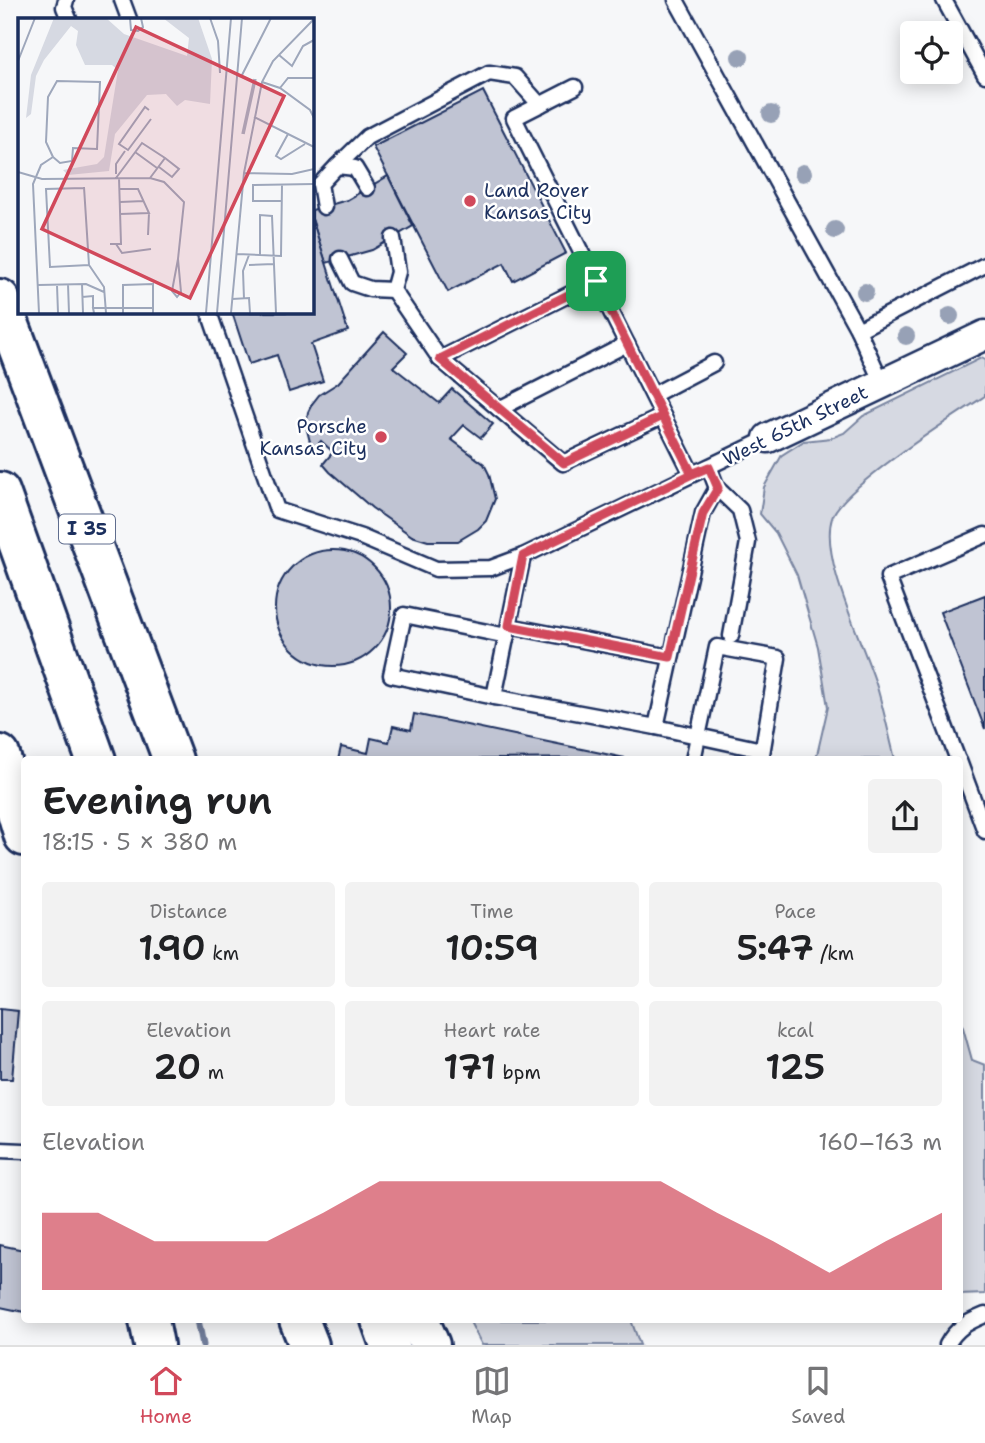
<!DOCTYPE html>
<html lang="en">
<head>
<meta charset="utf-8">
<style>
	:root { --surface:#fff; --page:#f2f2f2; --text:#202124; --muted:#757577; --line:#e0e0e0; --accent:#d1495b }
	body { margin:0; font-family:"Shantell Sans",sans-serif; background:var(--page); color:var(--text); height:100vh; display:flex; flex-direction:column; font-size:26px; white-space:nowrap }
	* { box-sizing:border-box; margin:0 }
	p { font-size:23px; color:var(--muted) }
	.icon { flex:none; width:38px; height:38px; fill:none; stroke:currentColor; stroke-width:2; stroke-linecap:round; stroke-linejoin:round }
	.map { position:relative; flex:1; overflow:hidden }
	.drawer { position:absolute; left:21px; top:756px; width:942px; height:567px; display:flex; flex-direction:column; background:var(--surface); border-radius:7px; box-shadow:0 4px 18px #0003 }
	.drawer>* { flex:none }
	.controls { position:absolute; left:900px; top:21px; display:grid; gap:14px }
	.controls a { display:grid; place-items:center; width:63px; height:63px; border-radius:7px; background:var(--surface); box-shadow:0 4px 18px #0003; font-size:35px }
	.pin { position:absolute; display:grid; place-items:center; width:60px; height:60px; color:#fff; margin:-30px; border-radius:14px; box-shadow:0 4px 10px #0006 }
	.round { display:grid; place-items:center; flex:none; width:74px; height:74px; border-radius:7px; background:var(--page) }
	.headline { display:flex; align-items:center; justify-content:space-between; height:119px; padding:0 21px }
	h1 { font-size:38px; font-weight:600; line-height:52px }
	.stats { display:grid; grid-template-columns:repeat(3,1fr); gap:10px; height:119px; padding:7px 21px }
	.stats div { display:grid; align-content:center; border-radius:7px; background:var(--page); text-align:center }
	.stats b { font-size:35px; font-weight:600 }
	.stats small { font-size:19px; font-weight:400 }
	.stats p { font-size:19px }
	.chart { height:196px; padding:14px 21px }
	.chart p { display:flex; justify-content:space-between }
	.chart svg { width:100%; height:126px; margin-top:7px; fill:var(--accent); opacity:.7 }
	.menu { display:flex; justify-content:space-around; align-items:center; height:98px; border-top:2px solid var(--line); background:var(--surface); font-size:19px; color:var(--muted) }
	.menu a { display:grid; justify-items:center; gap:4px }
	.menu .current { color:var(--accent) }
	.map>svg:first-child { display:block }
</style>
</head>
<body>
<div class="map">
<svg width="985" height="1345" viewBox="0 0 985 1345">
	<rect width="100%" height="100%" fill="#f6f7f9"/>
	<filter id="ink" filterUnits="userSpaceOnUse"><feTurbulence type="fractalNoise" baseFrequency=".0143" numOctaves="2"/><feDisplacementMap in="SourceGraphic" scale="14" xChannelSelector="R" yChannelSelector="G"/><feConvolveMatrix kernelMatrix="1 2 1 2 8 2 1 2 1" color-interpolation-filters="sRGB"/></filter>
	<g filter="url(#ink)">
		<g fill="#d6d9e2" stroke="#7884a0" stroke-width="2">
			<path d="M981,358l4,2v36c-31,20 -144,92 -153,122 -13,40 33,128 45,169 7,24 12,48 18,72h-79l12,-52 -10,-60 -21,-72 -21,-42 -16,-19 4,-27 18,-32 22,-14 27,-3 13,-5 19,-17z"/>
			<polygon points="959,1013 972,1060 985,1065 985,1294 959,1295"/>
			<polygon points="469,1320 631,1320 640,1345 482,1345"/>
		</g>
		<g fill="none" stroke-linecap="round" stroke-linejoin="round">
			<polyline stroke="#707c99" stroke-width="7" points="198,1320 203,1345"/>
		</g>
		<g fill="#c0c4d3" stroke="#1b2f5e" stroke-width="2">
			<polygon points="483,91 566,253 513,281 504,263 448,292 373,147"/>
			<polygon points="388,176 413,226 372,250 326,263 312,219 312,210 347,200"/>
			<polygon points="312,219 348,331 311,344 323,381 289,392 277,355 249,364 232,312 312,312"/>
			<polygon points="384,332 407,353 393,367 439,403 452,389 493,424 481,438 464,425 451,439 484,464 489,474 495,499 486,521 478,529 458,541 428,541 412,536 372,508 330,472 323,464 333,452 321,441 314,449 311,446 306,426 308,412 312,404 319,395 338,383"/>
			<circle cx="333" cy="608" r="58"/>
			<polygon points="985,595 985,729 940,612"/>
			<polygon points="414,714 625,758 338,760 341,747 368,753 371,738 389,742 393,726 411,730"/>
			<polygon points="0,1009 18,1011 12,1079 0,1079"/>
			<polygon points="0,1245 24,1250 24,1312 0,1307"/>
		</g>
		<g fill="none" stroke-linecap="round" stroke-linejoin="round">
			<defs>
				<g id="lane">
					<polyline points="66,0 64,7 69,19"/>
					<polyline points="122,0 129,19"/>
					<polyline points="676,0 858,330 882,383"/>
					<polyline points="944,0 985,75"/>
					<polyline points="575,87 514,118 692,474"/>
					<polyline points="337,166 367,137 489,73 515,77 540,105"/>
					<polyline points="324,207 320,184 337,166 355,168 367,188"/>
					<polyline points="393,238 398,272 393,290 440,359"/>
					<polyline points="340,259 352,283 370,289 393,290"/>
					<polyline points="596,281 440,359 563,463 663,416"/>
					<polyline points="209,312 277,510 361,537 436,569 491,568 523,556 768,438"/>
					<polyline points="858,330 985,265"/>
					<polyline points="653,395 714,363"/>
					<polyline points="499,409 627,344"/>
					<polyline points="717,488 740,510 748,542 731,636"/>
					<polyline points="523,556 494,697 656,727 703,513 717,488 709,467"/>
					<polyline points="509,626 670,657"/>
					<polyline points="494,697 391,675 404,615 507,636"/>
					<polyline points="656,727 762,750"/>
					<polyline points="693,760 717,647 778,658 761,760"/>
					<polyline points="958,760 888,577 985,535"/>
					<polyline points="959,761 985,831"/>
					<polyline points="0,1150 24,1151"/>
					<path d="M947,1345c9,-17 21,-23 38,-30"/>
				</g>
				<polyline id="street" points="768,438 985,335"/>
				<g id="secondary">
					<polyline points="0,755 24,836"/>
					<polyline points="149,1320 154,1345"/>
				</g>
				<g id="highway">
					<polyline points="0,299 173,760"/>
					<polyline points="0,492 96,760"/>
					<polyline points="299,1320 309,1345"/>
					<polyline points="381,1320 390,1345"/>
					<polyline points="419,1320 430,1345"/>
				</g>
			</defs>
			<use href="#lane" stroke="#1b2f5e" stroke-width="19"/>
			<use href="#street" stroke="#1b2f5e" stroke-width="33"/>
			<use href="#secondary" stroke="#1b2f5e" stroke-width="44"/>
			<use href="#highway" stroke="#1b2f5e" stroke-width="44"/>
			<use href="#lane" stroke="#fff" stroke-width="14"/>
			<use href="#street" stroke="#fff" stroke-width="28"/>
			<use href="#secondary" stroke="#fff" stroke-width="38"/>
			<use href="#highway" stroke="#fff" stroke-width="38"/>
		</g>
		<g fill="#97a1b6">
			<circle cx="740" cy="57" r="9"/>
			<circle cx="771" cy="114" r="9"/>
			<circle cx="803" cy="173" r="9"/>
			<circle cx="835" cy="230" r="9"/>
			<circle cx="865" cy="292" r="9"/>
			<circle cx="950" cy="316" r="9"/>
			<circle cx="906" cy="336" r="9"/>
		</g>
	</g>
	<g fill="none" stroke-linecap="round" stroke-linejoin="round" filter="url(#ink)">
		<defs>
			<polyline id="route" points="596,281 692,474 523,556 509,626 670,657 703,513 718,488 709,467 692,474 663,416 564,463 440,359 596,281"/>
		</defs>
		<use href="#route" stroke="#fff" stroke-width="14"/>
		<use href="#route" stroke="#d1495b" stroke-width="9"/>
	</g>
	<g fill="#d1495b" stroke="#fff" stroke-width="2.5">
		<circle cx="470" cy="201" r="7"/>
		<circle cx="381" cy="437" r="7"/>
	</g>
	<g text-anchor="middle" stroke-width="5" stroke-linejoin="round" paint-order="stroke">
		<rect fill="#fff" stroke="#5f6d8e" stroke-width="2" x="59" y="514.5" width="56" height="29" rx="5"/>
		<g font-size="18" font-weight="bold" fill="#1b2f5e">
			<text x="87" y="535">I 35</text>
		</g>
		<g font-size="19" fill="#1b2f5e" stroke="#fff" text-anchor="start">
			<text x="484" y="197">Land Rover<tspan x="484" dy="22">Kansas City</tspan></text>
			<text x="367" y="433" text-anchor="end">Porsche<tspan x="367" dy="22">Kansas City</tspan></text>
		</g>
		<g font-size="19" fill="#1b2f5e" stroke="#fff">
			<text transform="translate(795 425) rotate(-26)" y="7">West 65th Street</text>
		</g>
	</g>
	<g transform="translate(18 18)">
		<rect width="296" height="296" fill="#f6f7f9"/>
		<path d="M36,0h52l18,16 63,22 2,-18 -26,-20h35l14,41 -2,45 -25,-4 -8,6 -11,-12 -19,1 -32,39 -6,37 -41,4 -5,-5 34,-6 7,-7 14,-87 -6,-5h-27l-9,-20 2,-14 -7,-5 -27,34 -8,16 -5,38 -5,4 5,-43z" fill="#d6d9e2"/>
		<path fill="none" stroke="#a9b0c1" stroke-width="3.5" d="M225,116l12,-55"/>
		<path fill="none" stroke="#9ea7bb" stroke-width="2" d="M112,0l1,12 7,1 5,-4 -2,-9M192,0l8,23 2,32M261,37l13,11 11,-20 11,-6M0,43l17,-43M223,59l30,-59M244,64l18,6 30,22 4,8M262,70l8,-10h26M131,92l-4,-3 -26,37 9,6 23,-31M236,99l60,30M270,116l-12,22 5,3 24,-15M117,134l22,16M141,149l13,10 7,-8 -14,-11M0,154l24,7 108,-1 14,4 20,20 -6,57 3,33 -4,5 -5,-6 6,-32M226,155l48,1 22,-5M98,156v-10l9,-13M98,160l26,-35 23,15 -15,20M66,169l5,78 15,22 2,26M66,170l-38,1 4,78 39,-2M102,171h18l11,24 -29,1M264,183h-29v-16l61,-1M102,184l24,-1M130,217l1,-22M92,226h11l-2,-66M98,226l6,9 29,-4M219,236l44,2 1,-71M242,237v-40l12,1 4,97M231,247l25,-1M50,266l1,29M64,266l1,29M20,267l48,-1 18,8M39,267l1,28M64,279l11,-1v12M214,281l17,-1 1,15M226,281l-1,-28 6,-16M21,295l-6,-129 8,-19 12,-8 -7,-15 2,-45 9,-16 43,1 -3,67 -24,-1 -1,13 -12,2 -7,-6M76,295l-1,-5h60M105,295v-28l30,-1v29M188,295l25,-295M199,295l25,-295M213,295l13,-140 18,-91 11,-21 41,-42"/>
		<path fill="#d1495b" fill-opacity="0.15" stroke="#d1495b" stroke-width="3.5" d="M118,9l148,69 -94,202 -148,-69z"/>
		<rect width="296" height="296" fill="none" stroke="#1b2f5e" stroke-width="3.5"/>
	</g>
</svg>
<div class="controls">
<a><svg class="icon" aria-label="locate" viewBox="0 0 24 24"><circle cx="12" cy="12" r="6"/><path d="M12 2v4M12 18v4M2 12h4M18 12h4"/></svg></a>
</div>
<div class="pin" style="left:596px;top:281px;background:#1e9e55"><svg class="icon" aria-label="arrive" viewBox="0 0 24 24"><path d="M6 21V4h12l-3 4 3 4H6"/></svg></div>
<section class="drawer">
<div class="headline"><div><h1>Evening run</h1><p>18:15 · 5 × 380 m</p></div><a class="round"><svg class="icon" aria-label="share" viewBox="0 0 24 24"><path d="M12 15V3M7 8l5-5 5 5M5 13v7h14v-7"/></svg></a></div>
<div class="stats">
<div><p>Distance</p><b>1.90<small> km</small></b></div>
<div><p>Time</p><b>10:59</b></div>
<div><p>Pace</p><b>5:47<small> /km</small></b></div>
</div>
<div class="stats">
<div><p>Elevation</p><b>20<small> m</small></b></div>
<div><p>Heart rate</p><b>171<small> bpm</small></b></div>
<div><p>kcal</p><b>125</b></div>
</div>
<div class="chart"><p><span>Elevation</span>160–163 m</p>
<svg viewBox="0 0 160 44" preserveAspectRatio="none"><path d="M0 44V17L10 17L20 27L30 27L40 27L50 17L60 6L70 6L80 6L90 6L100 6L110 6L120 17L130 27L140 38L150 27L160 17V44z"/></svg>
</div>
</section>
</div>
<nav class="menu">
<a class="current"><svg class="icon" aria-label="home" viewBox="0 0 24 24"><path d="M3 11l9-7 9 7M6 9v11h12V9"/></svg>Home</a>
<a><svg class="icon" aria-label="map" viewBox="0 0 24 24"><path d="M3 6l6-2 6 2 6-2v14l-6 2-6-2-6 2zM9 4v14M15 6v14"/></svg>Map</a>
<a><svg class="icon" aria-label="saved" viewBox="0 0 24 24"><path d="M7 4h10v16l-5-4-5 4z"/></svg>Saved</a>
</nav>
</body>
</html>
